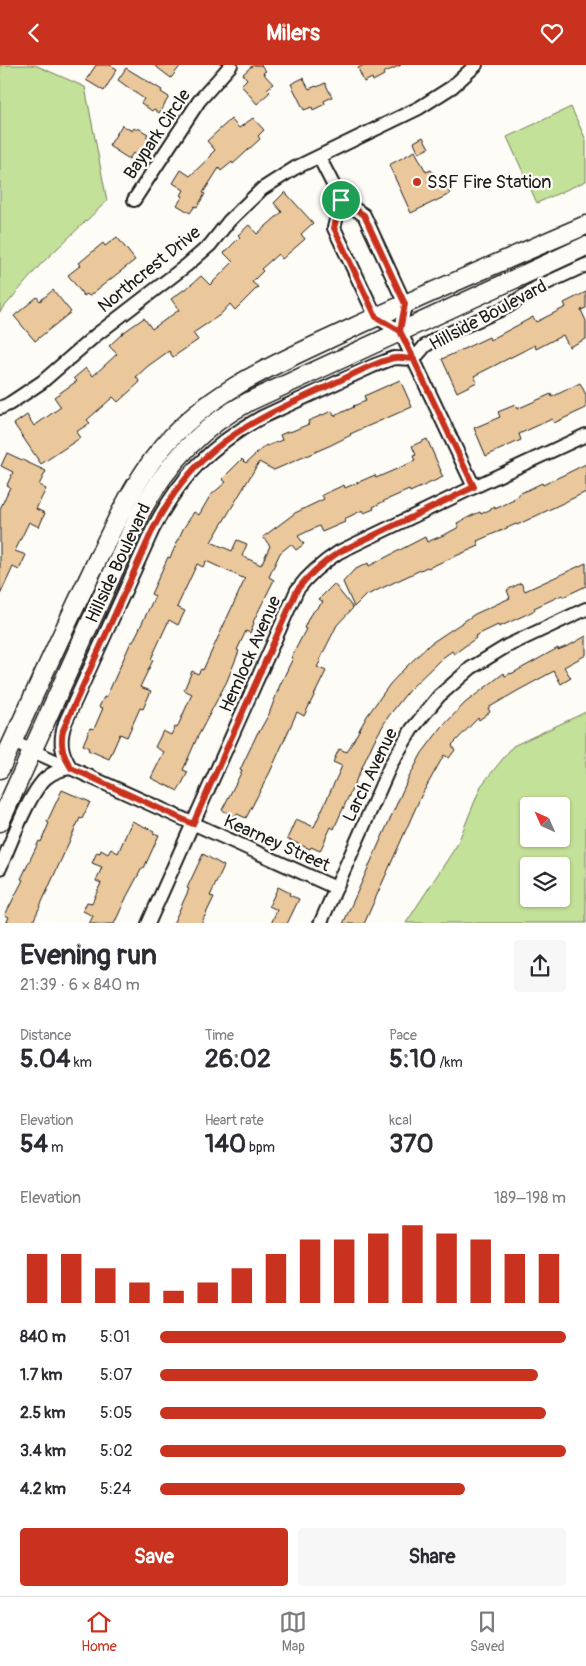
<!DOCTYPE html>
<html lang="en">
<head>
<meta charset="utf-8">
<style>
	:root { --surface:#fff; --page:#f7f7f7; --text:#2b2b33; --muted:#7c7c81; --line:#e1e1e2; --accent:#c8321e }
	body { margin:0; font-family:Pangolin,sans-serif; background:var(--page); color:var(--text); height:100vh; display:flex; flex-direction:column; font-size:19px; white-space:nowrap }
	* { box-sizing:border-box; margin:0 }
	p { font-size:16px; color:var(--muted) }
	.icon { flex:none; width:28px; height:28px; fill:none; stroke:currentColor; stroke-width:2; stroke-linecap:round; stroke-linejoin:round }
	.map { position:relative; height:858px; overflow:hidden }
	.details { display:flex; flex-direction:column; background:var(--surface); flex:1 }
	.details>* { flex:none }
	.needle { width:32px; rotate:315deg }
	.controls { position:absolute; left:520px; top:732px; display:grid; gap:10px }
	.controls a { display:grid; place-items:center; width:50px; height:50px; border-radius:5px; background:var(--surface); box-shadow:0 1px 4px #0004; font-size:25px }
	.pin { position:absolute; display:grid; place-items:center; width:42px; height:42px; color:#fff; margin:-21px; border:2px solid #fff; border-radius:50%; box-shadow:0 1px 5px #0007 }
	.round { display:grid; place-items:center; flex:none; width:52px; height:52px; border-radius:5px; background:var(--page) }
	.head { display:flex; align-items:center; justify-content:space-between; height:85px; padding:0 20px }
	h1 { font-size:28px; font-weight:700; line-height:38px }
	.metrics { display:grid; grid-template-columns:repeat(3,1fr); gap:8px; height:85px; padding:5px 20px }
	.metrics div { display:grid; align-content:center }
	.metrics b { font-size:25px; font-weight:700 }
	.metrics small { font-size:14px; font-weight:400 }
	.metrics p { font-size:14px }
	.chart { height:140px; padding:10px 20px }
	.chart p { display:flex; justify-content:space-between }
	.chart svg { width:100%; height:90px; margin-top:5px; stroke:var(--accent); stroke-width:6 }
	.primary-button { display:flex; gap:10px; margin-top:auto; padding:10px 20px }
	.primary-button a { flex:1; height:58px; border-radius:5px; background:var(--accent); color:#fff; font-size:20px; font-weight:700; line-height:58px; text-align:center }
	.primary-button a+a { background:var(--page); color:var(--text) }
	ul { padding:0 20px; list-style:none; font-size:16px }
	li { display:grid; grid-template-columns:80px 60px 1fr; align-items:center; height:38px }
	li i { height:12px; border-radius:6px; background:var(--accent) }
	header { display:flex; justify-content:space-between; align-items:center; height:65px; padding:0 20px; background:var(--accent); color:#fff; font-size:22px; font-weight:700 }
	.dock { display:flex; justify-content:space-around; align-items:center; height:70px; border-top:1px solid var(--line); background:var(--surface); font-size:14px; color:var(--muted) }
	.dock a { display:grid; justify-items:center; gap:2px }
	.dock .on { color:var(--accent) }
	.map>svg:first-child { display:block }
</style>
</head>
<body>
<header><svg class="icon" aria-label="back" viewBox="0 0 24 24"><path d="M15 5l-7 7 7 7"/></svg>Milers<svg class="icon" aria-label="heart" viewBox="0 0 24 24"><path d="M12 20l-8-8c-3-5 5-10 8-4 3-6 11-1 8 4z"/></svg></header>
<div class="map">
<svg width="586" height="859" viewBox="0 0 586 859">
	<rect width="100%" height="100%" fill="#fdfcf7"/>
	<filter id="ink" filterUnits="userSpaceOnUse"><feTurbulence type="fractalNoise" baseFrequency=".02" numOctaves="2"/><feDisplacementMap in="SourceGraphic" scale="10" xChannelSelector="R" yChannelSelector="G"/><feConvolveMatrix kernelMatrix="1 2 1 2 8 2 1 2 1" color-interpolation-filters="sRGB"/></filter>
	<g filter="url(#ink)">
		<g fill="#c4e199" stroke="#707e5a" fill-rule="evenodd">
			<polygon points="0,0 35,0 85,22 107,136 41,199 0,247"/>
			<polygon points="571,42 586,75 586,116 537,138 507,72"/>
			<path d="M586,647v211h-180l51,-78 24,-59 32,-40zM529,741h32v33h-32zM529,801h32v33h-32z"/>
		</g>
		<g fill="#ebc89c" stroke="#1c1c1c">
			<polygon points="96,0 110,0 117,4 104,26 86,15"/>
			<polygon points="154,0 181,0 171,13"/>
			<polygon points="253,0 261,0 266,6 263,8 273,19 267,24 270,27 257,39 241,20 247,14 243,9"/>
			<polygon points="364,0 401,0 383,8 384,10 373,16 372,13 364,17 358,3"/>
			<polygon points="126,3 162,25 161,27 169,32 159,48 154,44 152,46 141,38 144,34 118,15"/>
			<polygon points="303,13 309,24 316,21 317,22 325,18 332,32 324,36 325,39 313,45 312,42 304,45 291,19"/>
			<polygon points="253,53 264,65 258,71 260,74 233,99 232,97 221,106 219,103 203,128 205,129 197,142 195,141 190,148 177,140 183,131 181,130 184,125 173,118 181,105 190,111 211,91 210,90 215,85 207,76 231,54 239,63"/>
			<polygon points="122,60 132,66 134,63 137,65 138,63 148,69 146,72 151,75 141,93 133,88 129,94 109,81"/>
			<polygon points="423,72 429,83 419,88 414,77"/>
			<polygon points="415,86 426,107 431,105 438,118 443,116 450,129 411,148 389,100"/>
			<polygon points="285,127 313,158 301,169 305,174 282,194 278,189 261,204 263,206 252,217 258,222 235,245 230,239 220,250 193,268 198,275 173,292 169,286 148,301 136,312 140,317 118,337 113,332 87,355 90,358 76,367 80,373 41,399 14,359 27,350 34,361 61,342 54,332 77,316 74,313 86,303 93,311 117,289 109,281 124,267 144,253 152,264 179,245 171,234 192,219 201,211 210,220 233,197 224,188 240,172 238,170 249,160 257,169 282,147 274,138"/>
			<polygon points="117,172 135,195 89,231 87,229 84,231 68,210 81,200 79,198 103,178 105,181"/>
			<polygon points="53,225 71,247 35,276 14,251 37,232 40,236"/>
			<polygon points="586,227 586,243 581,245 586,256 586,274 569,282 563,270 536,284 535,280 474,311 477,317 457,327 442,294 489,272 490,275 533,252 536,257 566,242 564,238"/>
			<polygon points="400,315 412,342 350,369 351,370 331,380 274,405 259,397 211,477 232,486 237,475 247,479 242,491 261,500 270,481 263,472 295,448 324,434 322,430 344,420 345,423 375,410 376,413 415,396 413,391 416,390 412,381 427,374 441,406 440,406 443,412 410,427 409,425 386,435 373,442 374,444 364,448 363,445 344,454 345,457 322,467 319,461 298,471 304,479 296,485 291,479 280,488 269,512 274,515 253,557 254,558 250,568 246,566 237,585 239,586 227,616 197,673 183,705 188,707 178,726 151,713 164,687 155,682 163,666 171,670 175,662 177,663 192,629 184,625 192,606 198,609 201,604 203,605 245,514 206,496 203,502 197,499 177,542 185,546 178,560 169,555 151,594 153,595 140,622 151,626 143,644 140,643 127,672 120,669 109,694 88,685 89,683 83,680 90,663 94,664 103,643 99,642 104,632 106,633 131,577 133,577 155,531 151,529 168,492 170,493 183,464 194,447 199,450 210,431 226,417 222,414 242,394 246,398 266,380 267,381 282,375 280,370 289,366 290,367 309,359 308,356 332,346 334,351 354,342 353,341 366,336 364,331"/>
			<polygon points="580,318 586,330 586,343 554,358 552,354 519,369 521,375 486,391 474,363 500,352 498,347 515,340 517,344 551,329 552,332"/>
			<polygon points="7,388 46,406 39,420 46,424 36,444 45,448 39,462 29,457 15,486 26,490 19,505 13,502 0,530 0,444 10,422 7,420 13,407 1,401"/>
			<polygon points="586,399 586,427 517,460 516,459 477,476 479,481 428,503 427,502 365,531 354,542 343,517 354,505 368,498 369,501 425,472 427,477 446,469 459,462 457,458 471,451 480,447 481,449 495,442 495,444 514,435 513,434 519,431 519,429 542,418 543,420"/>
			<polygon points="586,498 586,521 563,532 562,530 534,543 535,545 525,550 499,562 498,560 475,571 476,573 454,589 452,586 441,594 409,625 388,652 374,676 336,759 334,764 331,762 320,786 311,782 310,784 287,774 296,754 314,762 342,701 333,697 339,684 347,687 367,651 390,619 404,604 430,579 475,549 510,533 507,525 521,518 525,526"/>
			<polygon points="334,519 353,543 337,560 320,594 321,595 317,602 326,606 304,651 297,647 270,707 246,753 237,749 236,752 222,745 242,706 240,705 258,667 259,667 269,649 280,620 293,593 291,593 306,564 304,563 310,550 323,537 319,534"/>
			<polygon points="586,571 586,590 564,602 571,613 561,619 554,606 519,625 488,643 490,647 479,655 478,653 452,680 455,685 449,693 444,690 421,731 364,859 343,859 407,716 422,688 441,663 465,638 504,608 505,611 511,608 511,609 558,583 558,585 570,580"/>
			<polygon points="62,725 90,737 82,754 80,753 32,859 6,859 9,852 5,850 23,815 21,814 39,776 41,777 49,758 47,757"/>
			<polygon points="132,756 154,766 153,768 159,770 144,803 142,803 127,831 114,859 89,859 93,851 83,846 87,837 92,838 101,818 96,816 102,802 92,798 97,787 100,788 101,785 108,789 111,784 118,788"/>
			<polygon points="203,789 224,801 210,831 214,832 201,859 173,859 189,824 187,823"/>
			<polygon points="278,822 290,828 289,830 299,834 287,859 271,859 277,845 269,841"/>
		</g>
		<g fill="none" stroke-linecap="round" stroke-linejoin="round">
			<defs>
				<g id="street">
					<polyline points="319,92 341,135 364,150 405,239 400,266"/>
					<polyline points="134,135 199,36 231,0"/>
					<polyline points="341,135 334,163 376,252 400,266"/>
					<polyline points="400,266 474,422"/>
					<polyline points="414,294 425,281 436,274 507,242 536,223 586,200"/>
					<polyline points="0,343 9,339 42,317 96,270 187,200 210,180 229,156 262,124 295,103 419,43 452,22 476,0"/>
					<polyline points="13,677 336,823"/>
					<path d="M71,703c-10,-15 -12,-27 -6,-45l88,-194c26,-51 59,-85 109,-112l111,-51 21,-8 20,1"/>
					<path d="M0,803c10,-23 29,-75 46,-90 7,-6 16,-9 25,-10"/>
					<path d="M148,859l149,-334c12,-16 25,-27 42,-38l135,-65 112,-52"/>
					<polyline points="320,859 391,699 412,664 439,631 471,603 507,581 586,544"/>
				</g>
				<g id="secondary">
					<path d="M0,704c30,-66 60,-131 91,-196 21,-43 40,-88 71,-125 50,-60 119,-86 188,-119 78,-36 157,-70 236,-104"/>
					<path d="M0,757l138,-305c26,-50 62,-90 112,-116l336,-155"/>
				</g>
			</defs>
			<use href="#street" stroke="#1c1c1c" stroke-width="16"/>
			<use href="#secondary" stroke="#1c1c1c" stroke-width="21"/>
			<use href="#street" stroke="#fdfcf7" stroke-width="12"/>
			<use href="#secondary" stroke="#fdfcf7" stroke-width="18"/>
		</g>
	</g>
	<g fill="none" stroke-linecap="round" stroke-linejoin="round" filter="url(#ink)">
		<defs>
			<path id="route" d="M341,135l-7,28 42,89 24,14 14,28c-6,0 -13,-2 -19,-1 -17,2 -50,21 -67,28 -80,37 -132,59 -175,143l-90,201c-3,15 0,25 8,38l122,56 104,-234c12,-16 25,-27 42,-38l135,-65 -74,-156 5,-27 -41,-89 -23,-15"/>
		</defs>
		<use href="#route" stroke="#fff" stroke-width="10"/>
		<use href="#route" stroke="#c8321e" stroke-width="6"/>
	</g>
	<circle fill="#c8321e" stroke="#fdfcf7" stroke-width="2" cx="417" cy="117" r="5"/>
	<g text-anchor="middle" stroke-width="4.5" stroke-linejoin="round" paint-order="stroke">
		<g font-size="18" fill="#1c1c1c" stroke="#fdfcf7">
			<text transform="translate(157 69) rotate(-56)" y="6">Baypark Circle</text>
			<text transform="translate(149 204) rotate(-39)" y="6">Northcrest Drive</text>
			<text transform="translate(488 250) rotate(-28)" y="6">Hillside Boulevard</text>
			<text transform="translate(118 498) rotate(-65)" y="6">Hillside Boulevard</text>
			<text transform="translate(250 589) rotate(-66)" y="6">Hemlock Avenue</text>
			<text transform="translate(370 710) rotate(-64)" y="6">Larch Avenue</text>
			<text transform="translate(277 778) rotate(24)" y="6">Kearney Street</text>
		</g>
		<g font-size="18" fill="#1c1c1c" stroke="#fdfcf7" text-anchor="start">
			<text x="427" y="123">SSF Fire Station</text>
		</g>
	</g>
</svg>
<div class="controls">
<a><svg class="needle" viewBox="-14 -14 28 28"><path d="M0-13l5 13h-10z" fill="#e53935"/><path d="M0 13l5-13h-10z" fill="#7c7c81"/></svg></a>
<a><svg class="icon" aria-label="layers" viewBox="0 0 24 24"><path d="M12 4l9 5-9 5-9-5zM3 14l9 5 9-5"/></svg></a>
</div>
<div class="pin" style="left:341px;top:135px;background:#1e9e55"><svg class="icon" aria-label="arrive" viewBox="0 0 24 24"><path d="M6 21V4h12l-3 4 3 4H6"/></svg></div>
</div>
<section class="details">
<div class="head"><div><h1>Evening run</h1><p>21:39 · 6 × 840 m</p></div><a class="round"><svg class="icon" aria-label="share" viewBox="0 0 24 24"><path d="M12 15V3M7 8l5-5 5 5M5 13v7h14v-7"/></svg></a></div>
<div class="metrics">
<div><p>Distance</p><b>5.04<small> km</small></b></div>
<div><p>Time</p><b>26:02</b></div>
<div><p>Pace</p><b>5:10<small> /km</small></b></div>
</div>
<div class="metrics">
<div><p>Elevation</p><b>54<small> m</small></b></div>
<div><p>Heart rate</p><b>140<small> bpm</small></b></div>
<div><p>kcal</p><b>370</b></div>
</div>
<div class="chart"><p><span>Elevation</span>189–198 m</p>
<svg viewBox="0 0 160 44" preserveAspectRatio="none"><path d="M5 44V20M15 44V20M25 44V27M35 44V34M45 44V38M55 44V34M65 44V27M75 44V20M85 44V13M95 44V13M105 44V10M115 44V6M125 44V10M135 44V13M145 44V20M155 44V20"/></svg>
</div>
<ul>
<li><b>840 m</b>5:01<i style="width:100%"></i></li>
<li><b>1.7 km</b>5:07<i style="width:93%"></i></li>
<li><b>2.5 km</b>5:05<i style="width:95%"></i></li>
<li><b>3.4 km</b>5:02<i style="width:100%"></i></li>
<li><b>4.2 km</b>5:24<i style="width:75%"></i></li>
</ul>
<div class="primary-button"><a>Save</a><a>Share</a></div>
</section>
<nav class="dock">
<a class="on"><svg class="icon" aria-label="home" viewBox="0 0 24 24"><path d="M3 11l9-7 9 7M6 9v11h12V9"/></svg>Home</a>
<a><svg class="icon" aria-label="map" viewBox="0 0 24 24"><path d="M3 6l6-2 6 2 6-2v14l-6 2-6-2-6 2zM9 4v14M15 6v14"/></svg>Map</a>
<a><svg class="icon" aria-label="saved" viewBox="0 0 24 24"><path d="M7 4h10v16l-5-4-5 4z"/></svg>Saved</a>
</nav>
</body>
</html>
